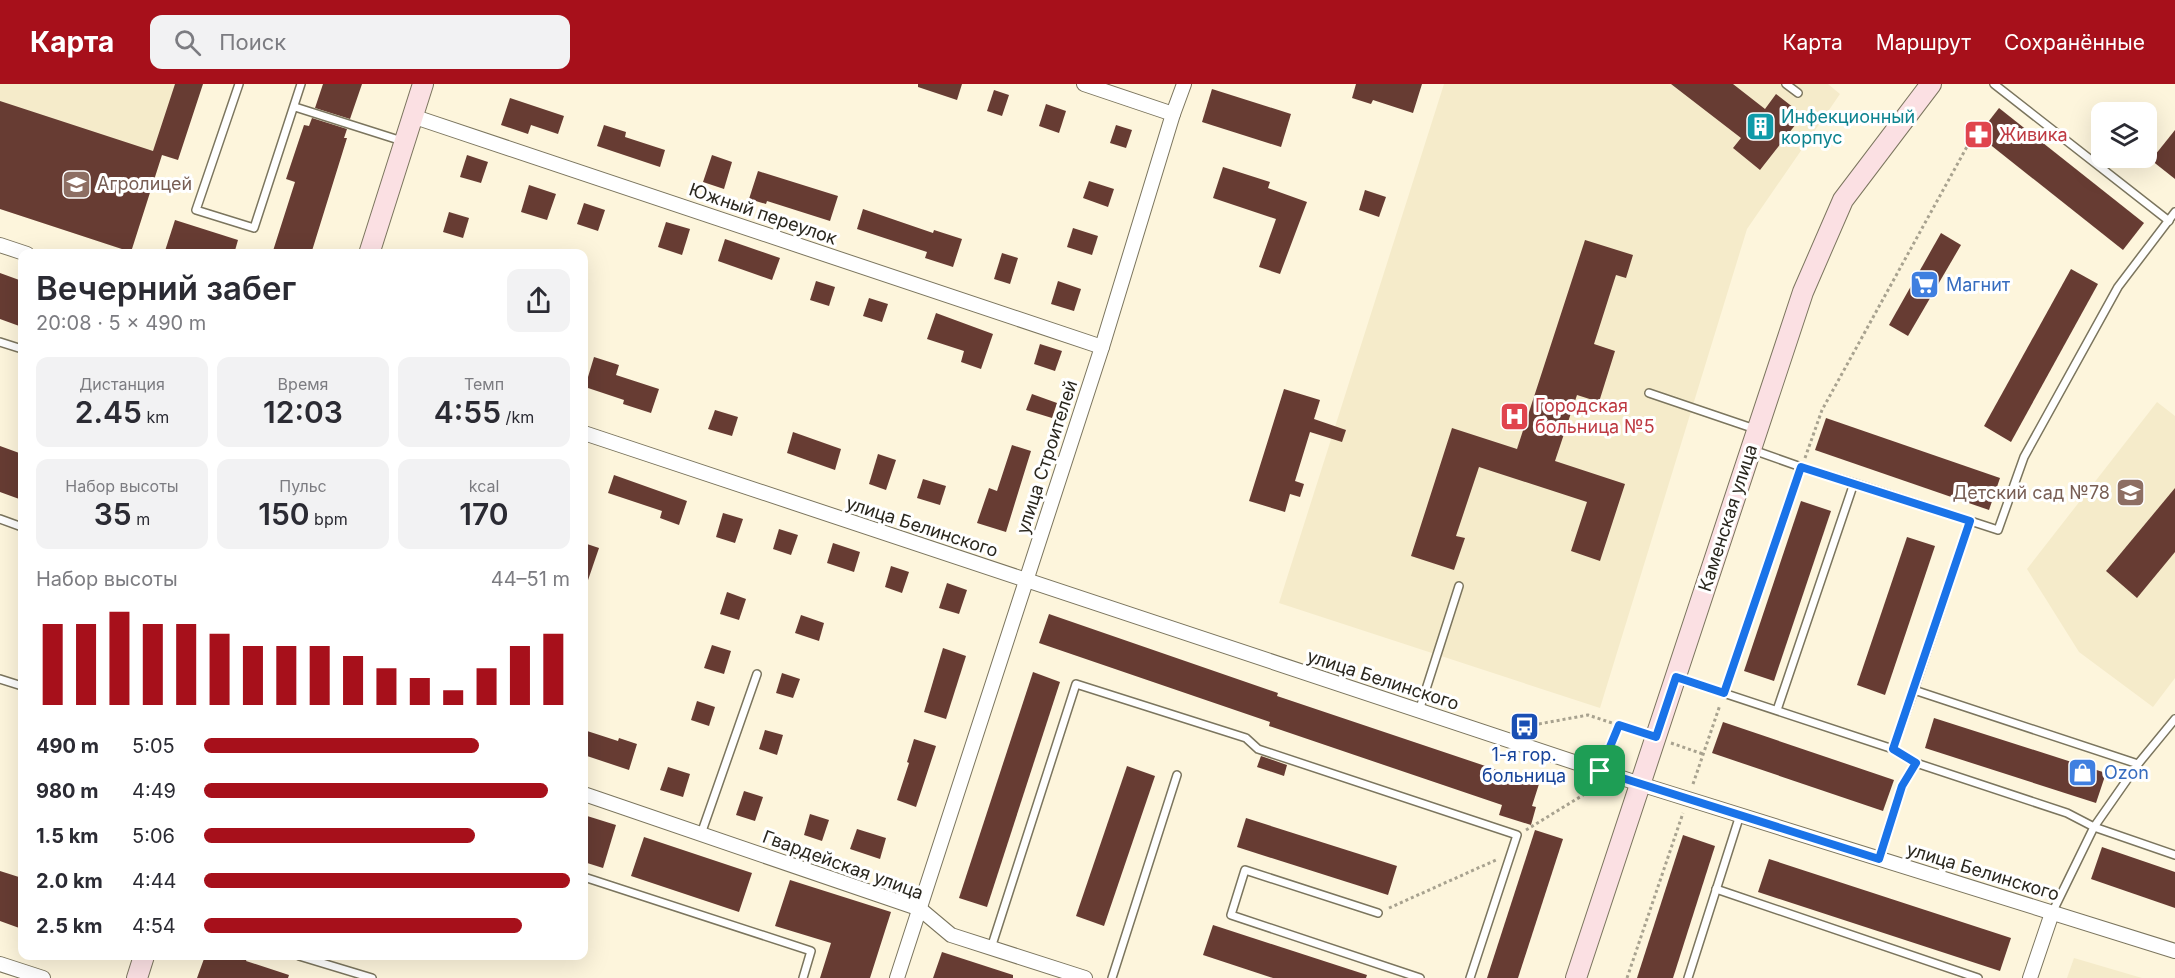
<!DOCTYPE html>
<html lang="ru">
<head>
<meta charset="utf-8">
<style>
	:root { --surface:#fff; --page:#f2f2f3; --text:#2b2b33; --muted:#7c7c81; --accent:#a7101b }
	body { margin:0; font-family:Inter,sans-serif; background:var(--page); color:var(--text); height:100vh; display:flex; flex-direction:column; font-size:22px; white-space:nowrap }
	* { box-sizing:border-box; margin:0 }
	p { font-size:20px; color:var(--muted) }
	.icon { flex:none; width:33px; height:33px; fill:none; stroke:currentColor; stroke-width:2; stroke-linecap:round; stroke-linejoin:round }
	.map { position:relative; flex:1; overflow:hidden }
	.panel { position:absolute; left:18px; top:165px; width:570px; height:711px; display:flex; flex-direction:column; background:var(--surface); border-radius:12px; box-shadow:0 6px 24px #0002 }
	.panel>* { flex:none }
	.controls { position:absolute; left:2091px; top:18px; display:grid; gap:12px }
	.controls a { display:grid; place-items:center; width:66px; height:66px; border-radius:12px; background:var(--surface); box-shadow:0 6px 24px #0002; font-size:30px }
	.pin { position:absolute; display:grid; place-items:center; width:51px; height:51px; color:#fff; margin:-26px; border-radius:12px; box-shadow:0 3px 9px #0006 }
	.round { display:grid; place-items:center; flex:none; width:63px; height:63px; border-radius:12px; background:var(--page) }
	.summary { display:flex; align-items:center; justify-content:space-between; height:102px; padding:0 18px }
	h1 { font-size:33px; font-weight:600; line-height:45px }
	.figures { display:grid; grid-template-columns:repeat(3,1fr); gap:9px; height:102px; padding:6px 18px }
	.figures div { display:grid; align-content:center; border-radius:12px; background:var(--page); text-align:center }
	.figures b { font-size:30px; font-weight:600 }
	.figures small { font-size:16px; font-weight:400 }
	.figures p { font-size:16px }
	.chart { height:168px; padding:12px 18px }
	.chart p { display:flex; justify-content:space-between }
	.chart svg { width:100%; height:108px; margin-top:6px; stroke:var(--accent); stroke-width:6 }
	ul { padding:0 18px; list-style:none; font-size:20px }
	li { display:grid; grid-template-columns:96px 72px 1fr; align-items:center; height:45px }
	li i { height:15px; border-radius:8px; background:var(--accent) }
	header { display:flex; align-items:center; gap:36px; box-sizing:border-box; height:84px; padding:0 30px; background:var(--accent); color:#fff }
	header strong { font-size:28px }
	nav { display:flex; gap:33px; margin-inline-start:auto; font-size:21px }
	.search { width:420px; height:54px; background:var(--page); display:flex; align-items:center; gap:15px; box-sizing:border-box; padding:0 21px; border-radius:12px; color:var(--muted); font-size:22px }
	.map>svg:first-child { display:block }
</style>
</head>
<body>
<header>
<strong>Карта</strong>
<div class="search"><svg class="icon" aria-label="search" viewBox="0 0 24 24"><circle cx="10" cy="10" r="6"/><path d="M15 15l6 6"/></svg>Поиск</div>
<nav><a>Карта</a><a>Маршрут</a><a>Сохранённые</a></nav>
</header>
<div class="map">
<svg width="2175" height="894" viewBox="0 0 2175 894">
	<rect width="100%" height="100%" fill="#fdf5dc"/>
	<g fill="#f5ebca">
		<polygon points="0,0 203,0 162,71 131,168 0,125"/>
		<polygon points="1444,0 1828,0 1840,10 1747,145 1600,624 1279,519"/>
		<polygon points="2157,318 2175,332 2175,594 2153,623 2079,568 2027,485"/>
		<polygon points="2074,874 2142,894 2067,894"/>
	</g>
	<g fill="#673c33">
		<polygon points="175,0 203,0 178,76 162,71 131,168 0,125 0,17 153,67"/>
		<polygon points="323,0 362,0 350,35 315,24"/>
		<polygon points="918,0 962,0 957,16 918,3"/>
		<polygon points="1356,0 1422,0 1413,29 1373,16 1371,20 1352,14"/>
		<polygon points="1671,0 1733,0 1765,25 1776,10 1803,31 1760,86 1733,64 1741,54"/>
		<polygon points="1212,5 1291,30 1281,63 1202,38"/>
		<polygon points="994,6 1009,11 1002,32 987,27"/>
		<polygon points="510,14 564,32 558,50 531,41 528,50 501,41"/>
		<polygon points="1046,20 1066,27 1059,49 1039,42"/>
		<polygon points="1999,24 2144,139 2123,166 1978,51"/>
		<polygon points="312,34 347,45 344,54 347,54 311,170 272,170 295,98 286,95 304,41 309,42"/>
		<polygon points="604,41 626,48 625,53 665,66 660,83 597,62"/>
		<polygon points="1116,41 1132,46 1126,64 1110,59"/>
		<polygon points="2175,46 2175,95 2151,76"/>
		<polygon points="467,71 488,78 481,99 460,93"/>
		<polygon points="712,71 732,78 724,105 703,98"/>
		<polygon points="1223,83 1270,98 1268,104 1307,118 1280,190 1259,183 1276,135 1213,114"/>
		<polygon points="758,87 838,112 830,137 767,117 766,120 749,115"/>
		<polygon points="1089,97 1114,105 1108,123 1083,114"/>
		<polygon points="529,101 556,110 547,136 521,128"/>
		<polygon points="1365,106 1386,113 1379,133 1359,126"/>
		<polygon points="584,119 605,126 598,147 577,140"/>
		<polygon points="863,125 933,149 934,146 962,155 953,183 925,174 927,168 857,145"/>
		<polygon points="449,128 469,134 463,154 443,148"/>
		<polygon points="175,136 238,156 234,170 164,170"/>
		<polygon points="666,138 690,145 682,171 658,163"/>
		<polygon points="1073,144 1098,152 1092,171 1067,163"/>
		<polygon points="1941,149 1961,161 1908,252 1889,241"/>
		<polygon points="725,155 780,174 772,196 718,177"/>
		<polygon points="1585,156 1633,171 1626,194 1616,191 1594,260 1615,267 1599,318 1577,311 1555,377 1625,400 1600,477 1571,467 1587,418 1479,383 1456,452 1465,454 1454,486 1411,472 1452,344 1517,365"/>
		<polygon points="1002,169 1018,174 1010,200 994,195"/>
		<polygon points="2071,185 2098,200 2011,358 1984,342"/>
		<polygon points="0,189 22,197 22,243 0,235"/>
		<polygon points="816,197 835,203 829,222 810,216"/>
		<polygon points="1058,197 1081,205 1074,227 1051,220"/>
		<polygon points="869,214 888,220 882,238 863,232"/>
		<polygon points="936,229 993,250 981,285 961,278 964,267 927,255"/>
		<polygon points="1040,260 1062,267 1055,287 1034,280"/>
		<polygon points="594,273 619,281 616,291 659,305 651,329 623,320 624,316 585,303"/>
		<polygon points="1284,305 1320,316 1314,335 1346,346 1342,358 1310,348 1295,397 1304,400 1300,413 1290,410 1285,428 1249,417"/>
		<polygon points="1032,310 1057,319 1052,334 1026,326"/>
		<polygon points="715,326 738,333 732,352 708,345"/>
		<polygon points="1826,334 2000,394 1989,426 1815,366"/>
		<polygon points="793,348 841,365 835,386 787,369"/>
		<polygon points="1012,361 1031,367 1006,448 977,439 989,404 997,407"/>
		<polygon points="0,362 22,370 22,416 0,408"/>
		<polygon points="878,370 896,376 886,406 869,400"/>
		<polygon points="614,391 687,417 679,441 660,434 662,427 608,409"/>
		<polygon points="923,395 946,402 940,421 917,414"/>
		<polygon points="2175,404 2175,468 2137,514 2106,487"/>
		<polygon points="1801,417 1831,427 1774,597 1744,587"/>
		<polygon points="723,429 743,435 735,459 716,453"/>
		<polygon points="779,445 798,451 791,471 773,465"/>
		<polygon points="1907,453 1935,462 1885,611 1857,601"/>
		<polygon points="584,459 599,464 586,502 584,502"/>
		<polygon points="833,459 860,468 854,488 827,479"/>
		<polygon points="891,482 909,488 902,509 885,503"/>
		<polygon points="947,499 967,506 959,530 939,524"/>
		<polygon points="727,508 746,515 739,536 720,530"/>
		<polygon points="1049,530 1278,609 1277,612 1539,700 1532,722 1536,723 1531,741 1499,731 1502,721 1269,642 1270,638 1039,559"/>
		<polygon points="801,531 824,539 819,557 795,549"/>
		<polygon points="712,561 731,567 724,590 704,584"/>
		<polygon points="943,564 966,572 946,635 924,628"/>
		<polygon points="1033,588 1060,598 987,823 959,814"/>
		<polygon points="782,589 800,595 793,614 776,609"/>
		<polygon points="697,617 715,623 709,642 691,636"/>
		<polygon points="1934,634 2106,689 2096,719 1925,664"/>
		<polygon points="1723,638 1894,696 1883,727 1712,669"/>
		<polygon points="584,646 618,657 619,654 637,660 629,686 584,671"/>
		<polygon points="765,646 783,651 777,671 759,665"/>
		<polygon points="914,655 936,662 916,723 897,716 909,679 907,678"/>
		<polygon points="1261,672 1287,681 1284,692 1257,683"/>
		<polygon points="1127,682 1155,692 1104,842 1076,832"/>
		<polygon points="668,683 690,690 683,713 660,706"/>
		<polygon points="744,707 763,713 755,737 736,731"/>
		<polygon points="810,730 829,736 822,757 804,751"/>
		<polygon points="584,731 616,741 603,784 584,778"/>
		<polygon points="1246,734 1397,782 1388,811 1237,763"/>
		<polygon points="857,745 886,754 880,775 850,765"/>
		<polygon points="1535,746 1563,755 1518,894 1487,894"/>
		<polygon points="1683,751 1715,762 1673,894 1637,894"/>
		<polygon points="644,753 752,789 739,828 631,792"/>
		<polygon points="2102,763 2175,788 2175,824 2091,795"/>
		<polygon points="1769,775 2011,854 2000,887 1758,808"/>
		<polygon points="0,787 22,794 22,845 0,837"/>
		<polygon points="790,796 891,828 870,894 820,894 831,859 775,842"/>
		<polygon points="1213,841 1367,891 1366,894 1273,894 1203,871"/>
		<polygon points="942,868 1013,891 1013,894 933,894"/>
		<polygon points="205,872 248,872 246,877 289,891 288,894 197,894"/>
	</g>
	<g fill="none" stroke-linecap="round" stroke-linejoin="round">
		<defs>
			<g id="lane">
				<polyline points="239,0 196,126 254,144 301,0"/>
				<polyline points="1786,0 1798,9"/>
				<polyline points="1994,0 2169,137"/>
				<polyline points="295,23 402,57"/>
				<polyline points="0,258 22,265"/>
				<polyline points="1649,309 1755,345"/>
				<polyline points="1753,366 1801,383 1854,399 1777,626"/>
				<polyline points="1854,399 1998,446 2024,373 2118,203 2175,128"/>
				<polyline points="0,435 22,443"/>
				<polyline points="1678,594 1893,665 1914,606 2138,680 2094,743 2175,771"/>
				<polyline points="0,595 22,602"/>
				<polyline points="1914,606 1970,437"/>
				<polyline points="1419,627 1459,502"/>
				<polyline points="1893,665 1916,679 2067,729 2094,743 2052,829"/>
				<polyline points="2138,680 2175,635"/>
				<polyline points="701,750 757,590"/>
				<polyline points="1879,774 1902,702 1916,679"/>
				<polyline points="584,793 811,867 803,894"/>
				<polyline points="1716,805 1978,894"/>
				<polyline points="1378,829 1245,786 1231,831 1420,894"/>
				<polyline points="991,864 1076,600 1246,654 1258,665 1517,751 1470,894"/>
				<polyline points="299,872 372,894"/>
				<polyline points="1112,894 1177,691"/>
				<polyline points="1688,894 1740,731"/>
			</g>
			<g id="street">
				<polyline points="1084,0 1173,30"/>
				<polyline points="412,32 1102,263"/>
				<polyline points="0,161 27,170"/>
				<polyline points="584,349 1640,700 2175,867"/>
				<polyline points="584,710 920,825 951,851 1085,894"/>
				<polyline points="0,880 43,894"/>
				<polyline points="897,894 1102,263 1173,30 1184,0"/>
				<polyline points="2030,894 2052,829"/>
			</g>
			<g id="secondary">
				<polyline points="369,170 423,0"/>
				<polyline points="137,894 144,872"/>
				<polyline points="1576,894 1803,208 1843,116 1931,0"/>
			</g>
		</defs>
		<use href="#lane" stroke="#7b755e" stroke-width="10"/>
		<use href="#street" stroke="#7b755e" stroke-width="16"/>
		<use href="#secondary" stroke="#7b755e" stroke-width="22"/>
		<g stroke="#a8a28f" stroke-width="3" stroke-dasharray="3 3" stroke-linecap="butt">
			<polyline points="1805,374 1822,326 1969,59"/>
			<polyline points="1728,598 1797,394"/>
			<polyline points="1533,641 1588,631 1639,648"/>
			<polyline points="1671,659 1703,670"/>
			<polyline points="1606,672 1619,641"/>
			<polyline points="1693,700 1720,621"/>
			<polyline points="1526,746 1593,705 1595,701"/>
			<polyline points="1389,824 1496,776"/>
			<polyline points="1627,894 1683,729"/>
		</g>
		<use href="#lane" stroke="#fff" stroke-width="7"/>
		<use href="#street" stroke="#fff" stroke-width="14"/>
		<use href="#secondary" stroke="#fbe0e3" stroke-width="20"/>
	</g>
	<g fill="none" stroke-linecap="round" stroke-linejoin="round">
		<defs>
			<polygon id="route" points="1801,383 1970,437 1893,665 1916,679 1902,702 1879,775 1600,687 1619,641 1656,653 1676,593 1724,609"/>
		</defs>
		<use href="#route" stroke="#fff" stroke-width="12"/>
		<use href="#route" stroke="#1a73e8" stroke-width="8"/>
	</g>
	<defs>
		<symbol id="building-square" viewBox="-11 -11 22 22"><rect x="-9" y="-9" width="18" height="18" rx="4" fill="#0f9aa8" stroke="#fff"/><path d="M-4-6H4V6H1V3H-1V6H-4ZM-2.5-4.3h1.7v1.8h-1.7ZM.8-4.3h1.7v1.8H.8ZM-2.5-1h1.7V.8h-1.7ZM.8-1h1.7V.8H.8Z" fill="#fff"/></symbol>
		<symbol id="pharmacy-square" viewBox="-11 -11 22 22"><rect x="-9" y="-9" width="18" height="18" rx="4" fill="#e0444e" stroke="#fff"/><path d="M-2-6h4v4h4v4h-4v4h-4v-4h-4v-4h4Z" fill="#fff"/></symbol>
		<symbol id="university-square" viewBox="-11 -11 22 22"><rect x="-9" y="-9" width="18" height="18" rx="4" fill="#8d6e63" stroke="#fff"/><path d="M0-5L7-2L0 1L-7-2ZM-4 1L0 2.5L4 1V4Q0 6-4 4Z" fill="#fff"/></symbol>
		<symbol id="supermarket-square" viewBox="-11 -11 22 22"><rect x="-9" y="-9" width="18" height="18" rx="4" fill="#3f7fe0" stroke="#fff"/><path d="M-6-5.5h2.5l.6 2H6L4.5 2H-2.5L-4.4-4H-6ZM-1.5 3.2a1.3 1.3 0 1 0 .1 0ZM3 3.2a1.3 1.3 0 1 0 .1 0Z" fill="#fff"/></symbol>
		<symbol id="hospital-square" viewBox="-11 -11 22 22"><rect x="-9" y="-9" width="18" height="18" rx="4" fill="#e0444e" stroke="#fff"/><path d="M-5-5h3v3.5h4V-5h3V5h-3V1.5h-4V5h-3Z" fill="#fff"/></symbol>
		<symbol id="school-square" viewBox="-11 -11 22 22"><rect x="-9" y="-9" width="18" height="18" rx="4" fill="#8d6e63" stroke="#fff"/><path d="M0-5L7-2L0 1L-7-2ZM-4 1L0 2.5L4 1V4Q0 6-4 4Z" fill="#fff"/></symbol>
		<symbol id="bus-square" viewBox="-11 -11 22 22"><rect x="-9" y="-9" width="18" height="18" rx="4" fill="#1a4fb4" stroke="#fff"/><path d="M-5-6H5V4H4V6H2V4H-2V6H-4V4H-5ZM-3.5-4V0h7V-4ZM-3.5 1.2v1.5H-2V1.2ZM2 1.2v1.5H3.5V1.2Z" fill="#fff"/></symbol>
		<symbol id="shop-square" viewBox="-11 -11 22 22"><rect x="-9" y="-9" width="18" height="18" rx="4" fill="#3f7fe0" stroke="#fff"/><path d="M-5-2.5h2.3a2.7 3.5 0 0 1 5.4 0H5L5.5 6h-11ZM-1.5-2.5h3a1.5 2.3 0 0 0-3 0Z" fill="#fff"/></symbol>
	</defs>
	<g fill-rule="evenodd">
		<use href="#building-square" x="1744" y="26" width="33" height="33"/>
		<use href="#pharmacy-square" x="1962" y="34" width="33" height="33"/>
		<use href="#university-square" x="60" y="84" width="33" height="33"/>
		<use href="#supermarket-square" x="1908" y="184" width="33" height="33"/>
		<use href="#hospital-square" x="1498" y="316" width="33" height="33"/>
		<use href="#school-square" x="2114" y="392" width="33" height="33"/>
		<use href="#bus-square" x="1508" y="626" width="33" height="33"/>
		<use href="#shop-square" x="2066" y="672" width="33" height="33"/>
	</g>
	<g text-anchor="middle" stroke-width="6" stroke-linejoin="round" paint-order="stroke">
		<g font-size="18" fill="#0d838f" stroke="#fff" text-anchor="start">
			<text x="1781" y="39">Инфекционный<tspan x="1781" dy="21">корпус</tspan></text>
		</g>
		<g font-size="18" fill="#be3a42" stroke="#fff" text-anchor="start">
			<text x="1999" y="57">Живика</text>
			<text x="1535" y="328">Городская<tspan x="1535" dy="21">больница №5</tspan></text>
		</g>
		<g font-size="18" fill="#785e54" stroke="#fff" text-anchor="start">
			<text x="97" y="106">Агролицей</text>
			<text x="2110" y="415" text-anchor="end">Детский сад №78</text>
		</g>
		<g font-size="18" fill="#2a271e" stroke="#fff">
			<text transform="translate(763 130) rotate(19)" y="6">Южный переулок</text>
			<text transform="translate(1047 373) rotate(-72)" y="6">улица Строителей</text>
			<text transform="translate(1728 434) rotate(-72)" y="6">Каменская улица</text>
			<text transform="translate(922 443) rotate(18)" y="6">улица Белинского</text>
			<text transform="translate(1383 596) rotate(18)" y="6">улица Белинского</text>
			<text transform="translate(843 781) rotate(20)" y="6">Гвардейская улица</text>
			<text transform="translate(1983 788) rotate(17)" y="6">улица Белинского</text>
		</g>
		<g font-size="18" fill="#366cbe" stroke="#fff" text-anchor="start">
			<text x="1946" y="207">Магнит</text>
			<text x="2104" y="695">Ozon</text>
		</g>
		<g font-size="18" fill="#164399" stroke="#fff">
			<text x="1524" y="677">1-я гор.<tspan x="1524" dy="21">больница</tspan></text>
		</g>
	</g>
</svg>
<div class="controls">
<a><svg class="icon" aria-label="layers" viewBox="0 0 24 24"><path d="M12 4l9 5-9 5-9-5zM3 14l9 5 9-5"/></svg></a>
</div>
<div class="pin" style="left:1600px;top:687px;background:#1e9e55"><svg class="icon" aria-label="arrive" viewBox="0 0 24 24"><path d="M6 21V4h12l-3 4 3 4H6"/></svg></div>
<section class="panel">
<div class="summary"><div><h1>Вечерний забег</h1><p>20:08 · 5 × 490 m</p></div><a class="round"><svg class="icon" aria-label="share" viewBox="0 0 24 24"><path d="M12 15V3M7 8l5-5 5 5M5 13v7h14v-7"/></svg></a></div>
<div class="figures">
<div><p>Дистанция</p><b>2.45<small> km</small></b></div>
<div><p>Время</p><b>12:03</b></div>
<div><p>Темп</p><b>4:55<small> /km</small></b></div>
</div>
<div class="figures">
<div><p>Набор высоты</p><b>35<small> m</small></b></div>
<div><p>Пульс</p><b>150<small> bpm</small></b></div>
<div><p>kcal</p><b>170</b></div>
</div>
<div class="chart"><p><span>Набор высоты</span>44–51 m</p>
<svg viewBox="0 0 160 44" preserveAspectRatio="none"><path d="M5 44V11M15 44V11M25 44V6M35 44V11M45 44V11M55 44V15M65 44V20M75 44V20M85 44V20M95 44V24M105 44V29M115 44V33M125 44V38M135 44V29M145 44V20M155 44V15"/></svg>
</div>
<ul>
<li><b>490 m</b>5:05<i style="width:75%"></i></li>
<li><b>980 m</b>4:49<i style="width:94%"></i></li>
<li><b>1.5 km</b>5:06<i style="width:74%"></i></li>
<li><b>2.0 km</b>4:44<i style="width:100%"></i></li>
<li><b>2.5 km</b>4:54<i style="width:87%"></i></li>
</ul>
</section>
</div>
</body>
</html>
